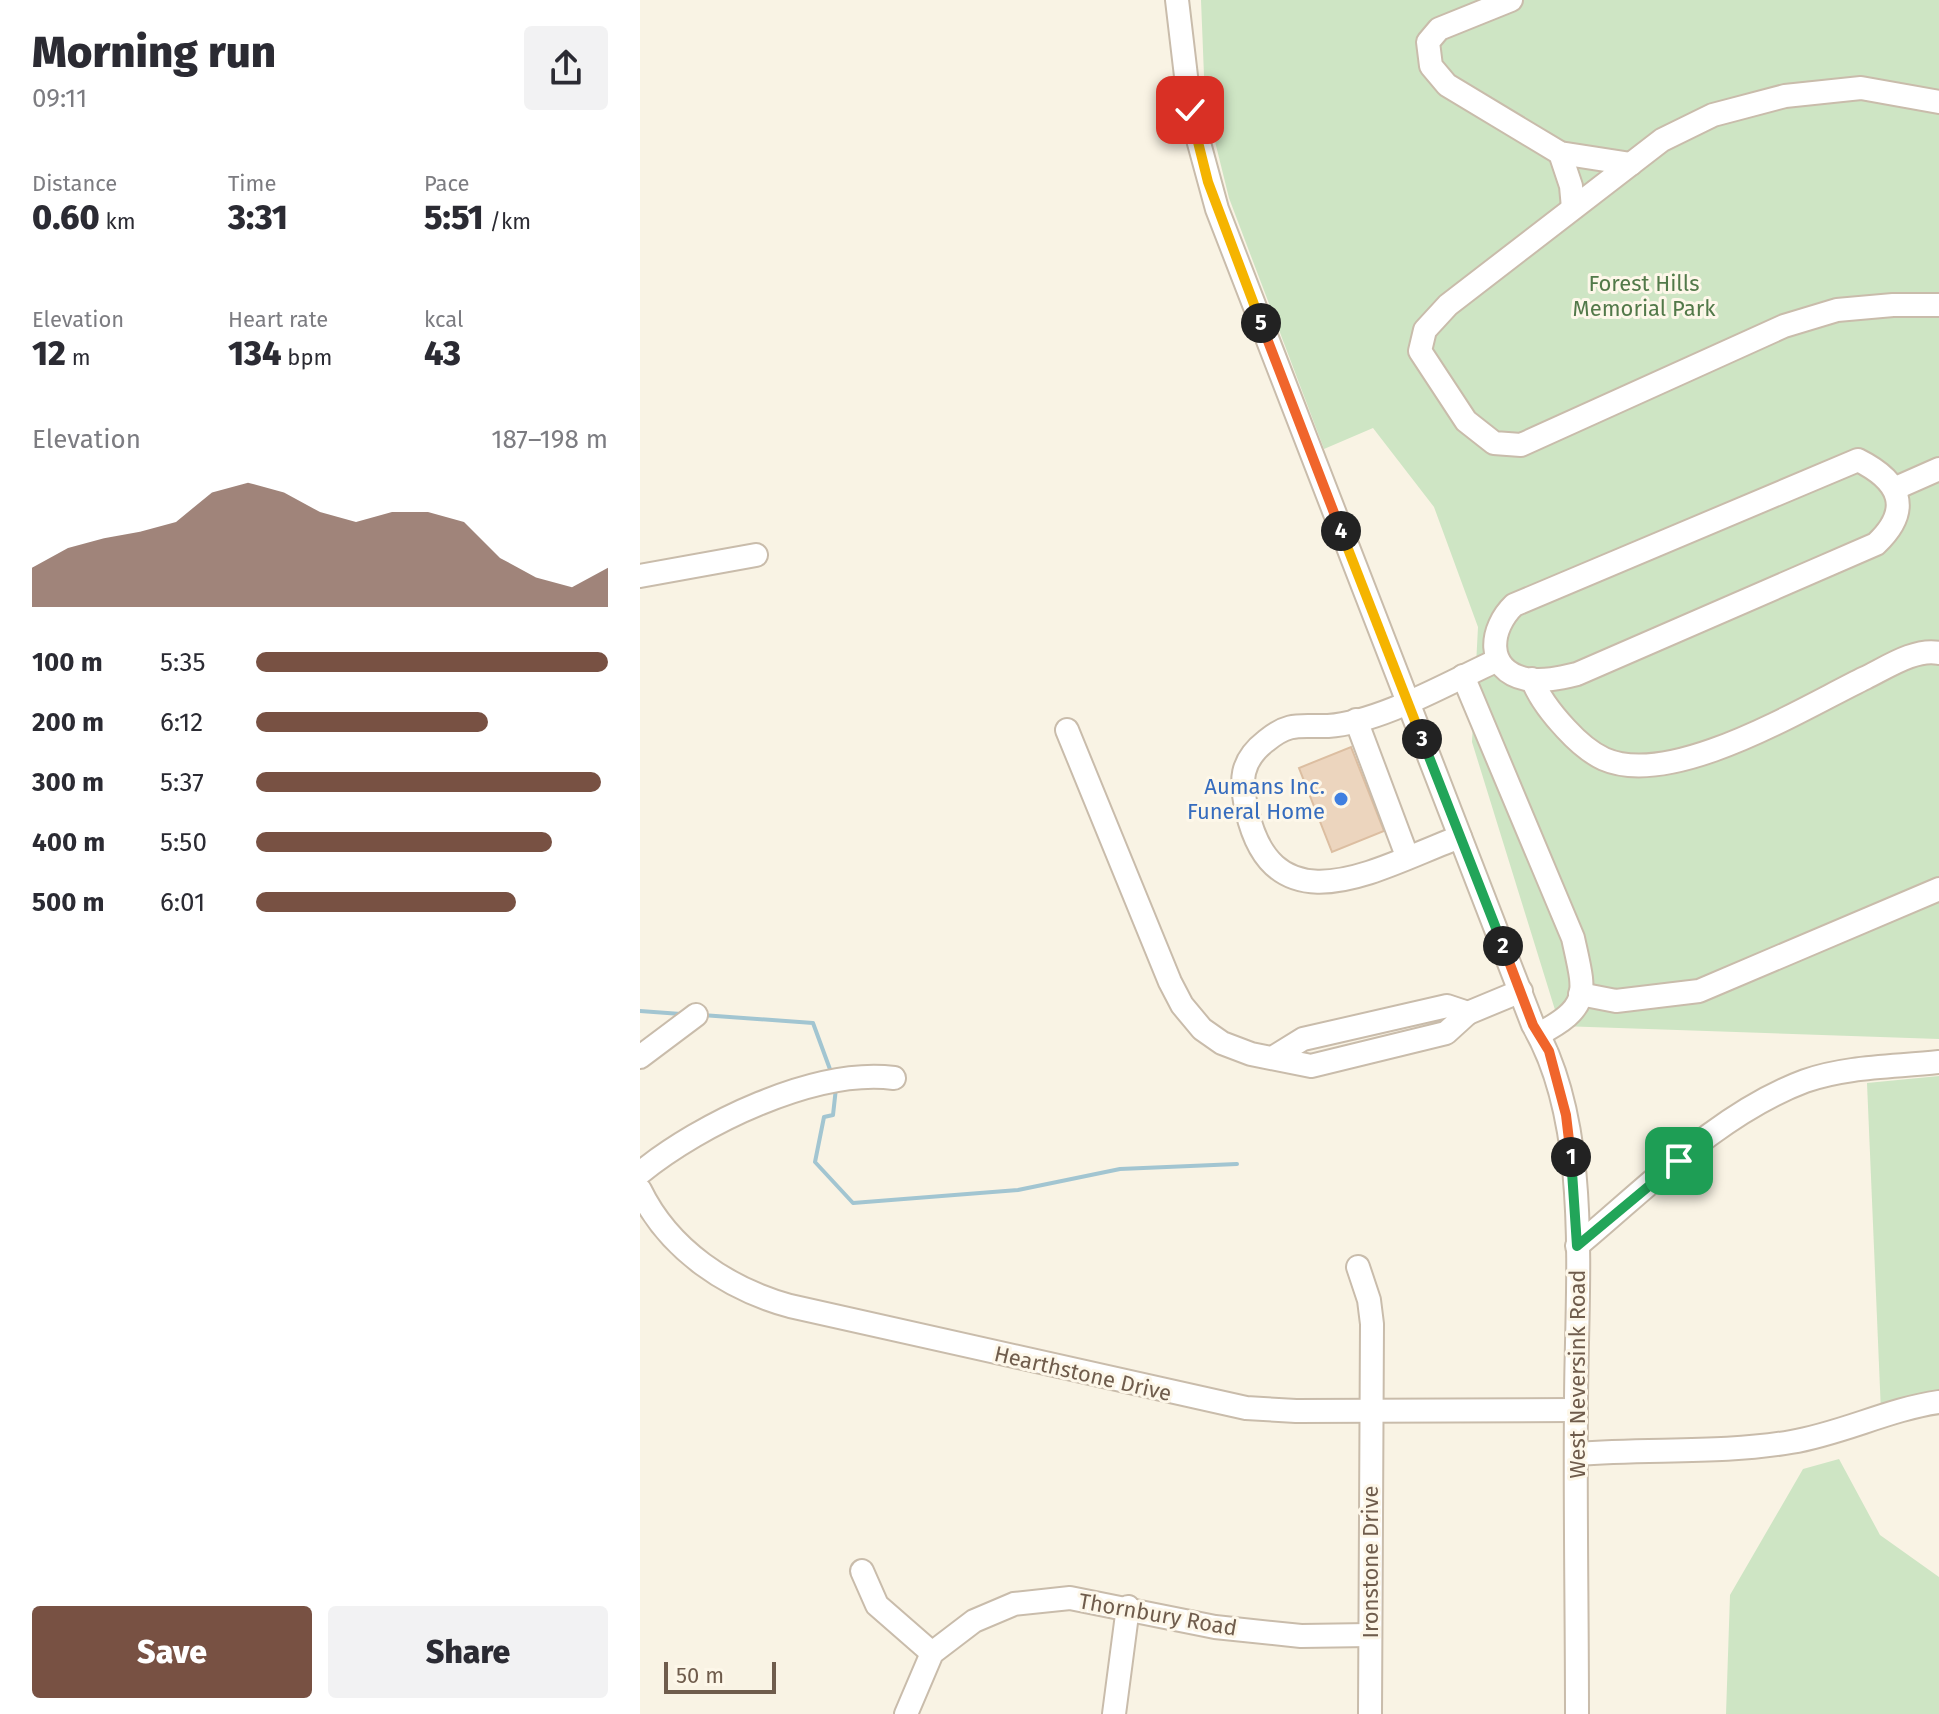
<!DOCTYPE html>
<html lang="en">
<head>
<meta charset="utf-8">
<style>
	:root { --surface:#fff; --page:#f2f2f3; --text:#2b2b33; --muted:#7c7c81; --accent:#785143 }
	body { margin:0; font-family:"Fira Sans",sans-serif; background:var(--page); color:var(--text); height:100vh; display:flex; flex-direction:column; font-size:30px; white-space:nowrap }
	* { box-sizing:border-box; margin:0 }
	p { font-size:26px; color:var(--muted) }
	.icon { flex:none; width:44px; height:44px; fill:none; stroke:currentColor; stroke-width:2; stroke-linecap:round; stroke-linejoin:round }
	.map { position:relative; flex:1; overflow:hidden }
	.details { display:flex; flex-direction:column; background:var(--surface); width:640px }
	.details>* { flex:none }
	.scale { position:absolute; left:24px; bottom:20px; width:112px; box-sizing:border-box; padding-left:8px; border:4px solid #6f5c4c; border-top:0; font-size:22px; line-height:28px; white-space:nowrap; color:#6f5c4c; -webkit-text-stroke:6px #fdf7e9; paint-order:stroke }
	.pin { position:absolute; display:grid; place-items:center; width:68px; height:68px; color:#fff; margin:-34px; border-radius:16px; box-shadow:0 4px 12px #0006 }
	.km { position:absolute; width:40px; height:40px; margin:-20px; border-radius:50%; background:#222; color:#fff; font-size:22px; line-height:40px; text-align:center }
	.round { display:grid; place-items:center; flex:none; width:84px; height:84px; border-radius:8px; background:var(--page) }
	.head { display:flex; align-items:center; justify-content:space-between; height:136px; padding:0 32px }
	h1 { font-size:44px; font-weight:800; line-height:60px }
	.stats { display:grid; grid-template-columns:repeat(3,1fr); gap:12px; height:136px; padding:8px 32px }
	.stats div { display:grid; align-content:center }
	.stats b { font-size:34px; font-weight:800 }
	.stats small { font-size:22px; font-weight:400 }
	.stats p { font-size:22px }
	.chart { height:224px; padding:16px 32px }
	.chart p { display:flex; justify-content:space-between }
	.chart svg { width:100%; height:144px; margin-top:8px; fill:var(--accent); opacity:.7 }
	.action { display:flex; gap:16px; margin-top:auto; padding:16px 32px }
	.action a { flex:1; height:92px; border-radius:8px; background:var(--accent); color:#fff; font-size:32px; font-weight:800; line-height:92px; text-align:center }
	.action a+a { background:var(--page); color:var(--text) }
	ul { padding:0 32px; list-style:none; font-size:26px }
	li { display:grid; grid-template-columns:128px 96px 1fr; align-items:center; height:60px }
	li i { height:20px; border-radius:10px; background:var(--accent) }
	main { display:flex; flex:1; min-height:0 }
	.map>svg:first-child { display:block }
</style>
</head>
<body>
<main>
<section class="details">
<div class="head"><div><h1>Morning run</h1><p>09:11</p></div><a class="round"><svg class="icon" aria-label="share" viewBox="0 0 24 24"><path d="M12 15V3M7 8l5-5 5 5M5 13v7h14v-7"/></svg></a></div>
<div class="stats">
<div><p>Distance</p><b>0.60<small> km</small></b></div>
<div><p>Time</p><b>3:31</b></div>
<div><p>Pace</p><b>5:51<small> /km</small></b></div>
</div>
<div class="stats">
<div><p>Elevation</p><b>12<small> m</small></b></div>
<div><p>Heart rate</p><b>134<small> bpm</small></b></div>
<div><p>kcal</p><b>43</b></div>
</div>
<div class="chart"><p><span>Elevation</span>187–198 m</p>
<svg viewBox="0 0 160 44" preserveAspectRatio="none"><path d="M0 44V32L10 26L20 23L30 21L40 18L50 9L60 6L70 9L80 15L90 18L100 15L110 15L120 18L130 29L140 35L150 38L160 32V44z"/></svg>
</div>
<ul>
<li><b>100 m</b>5:35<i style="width:100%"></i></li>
<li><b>200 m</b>6:12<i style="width:66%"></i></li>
<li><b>300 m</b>5:37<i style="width:98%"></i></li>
<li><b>400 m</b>5:50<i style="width:84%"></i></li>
<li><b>500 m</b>6:01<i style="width:74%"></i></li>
</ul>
<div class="action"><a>Save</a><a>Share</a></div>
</section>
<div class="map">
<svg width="1299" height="1714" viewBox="0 0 1299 1714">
	<rect width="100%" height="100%" fill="#f9f3e4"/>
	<g fill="#cee5c4">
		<polygon points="561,0 1299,0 1299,1039 920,1026 832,742 838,627 794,507 733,428 684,449 589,198 565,101"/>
		<polygon points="1299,1076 1299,1397 1241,1412 1227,1083"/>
		<polygon points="1199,1459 1240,1535 1299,1577 1299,1714 1086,1714 1090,1595 1163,1469"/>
	</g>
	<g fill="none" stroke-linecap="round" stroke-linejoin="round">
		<g stroke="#a2c5d1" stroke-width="4">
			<polyline points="0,1011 41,1014"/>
			<polyline points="62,1015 173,1023 191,1072"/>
			<polyline points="196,1088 193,1115 184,1117 175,1162 213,1203 378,1190 480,1169 597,1164"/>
		</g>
	</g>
	<polygon fill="#ecd5be" stroke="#dcbea1" stroke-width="2" points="711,747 744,831 692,852 659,768"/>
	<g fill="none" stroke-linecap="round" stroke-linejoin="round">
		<defs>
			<g id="minor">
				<path d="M537,0l13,110 27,99 316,816c60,102 43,264 43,380 -1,103 1,206 1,309"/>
				<polyline points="871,0 799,29 788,42 791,66 807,85 920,153 991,164"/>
				<polyline points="1299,102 1221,88 1145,96 1073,115 1022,140 808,305 785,330 780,351 826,421 854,443 881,445 1144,326 1197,310 1253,305 1299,305"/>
				<polyline points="920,153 931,186 933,208"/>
				<path d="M1218,460c42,21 55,49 18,84l-299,130c-17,4 -34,8 -51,5 -42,-9 -36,-51 -12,-74z"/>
				<polyline points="1256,488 1299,469"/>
				<polyline points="0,576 116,555"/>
				<path d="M823,676l110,262c12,55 19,68 -34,96"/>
				<path d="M892,679c7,19 20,35 34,50 11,12 23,23 38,30 68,30 199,-51 261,-81 21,-10 50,-30 74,-25"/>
				<polyline points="716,720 767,856"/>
				<polyline points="427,730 530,982 542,1005 562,1029 582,1043 611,1054 671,1066 806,1033 828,1013 807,1006 663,1039 634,1057"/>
				<path d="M820,837c-77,28 -185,97 -213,-26 -7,-30 -7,-50 19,-70 24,-20 35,-14 62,-15 54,-4 121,-44 170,-66"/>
				<polyline points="940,994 976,1001 1059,991 1299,889"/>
				<polyline points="828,1013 881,991"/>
				<polyline points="0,1057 56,1015"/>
				<path d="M0,1173c60,-49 175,-105 254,-95"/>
				<path d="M0,1190c29,60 88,99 150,116l456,102 50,3 280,-1"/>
				<path d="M937,1246c70,-58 142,-133 228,-165 42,-15 91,-14 134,-19"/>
				<polyline points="718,1267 729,1300 732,1324 730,1714"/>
				<path d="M937,1454c71,-6 144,0 214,-12 50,-8 98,-33 148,-40"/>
				<polyline points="222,1571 237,1605 292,1653"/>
				<polyline points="266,1714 292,1653 334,1621 374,1604 430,1598 575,1627 661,1636 730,1635"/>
				<polyline points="474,1714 488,1607"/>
			</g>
		</defs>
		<use href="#minor" stroke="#c9bcab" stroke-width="26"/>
		<use href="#minor" stroke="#fff" stroke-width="22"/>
	</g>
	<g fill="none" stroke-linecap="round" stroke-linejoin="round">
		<defs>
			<polyline id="split-1" points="931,1157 937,1246 1039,1161"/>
			<polyline id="split-2" points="863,946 893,1025 909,1051 926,1115 931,1157"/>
			<polyline id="split-3" points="782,739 863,946"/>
			<polyline id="split-4" points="701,531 782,739"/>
			<polyline id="split-5" points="621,323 701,531"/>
			<polyline id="split-6" points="550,110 568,182 621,323"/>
		</defs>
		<use href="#split-1" stroke="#fff" stroke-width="16"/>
		<use href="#split-2" stroke="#fff" stroke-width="16"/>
		<use href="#split-3" stroke="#fff" stroke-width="16"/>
		<use href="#split-4" stroke="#fff" stroke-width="16"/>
		<use href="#split-5" stroke="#fff" stroke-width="16"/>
		<use href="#split-6" stroke="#fff" stroke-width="16"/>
		<use href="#split-1" stroke="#22a559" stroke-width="10"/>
		<use href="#split-2" stroke="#f0652b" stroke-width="10"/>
		<use href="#split-3" stroke="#22a559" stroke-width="10"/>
		<use href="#split-4" stroke="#f5b400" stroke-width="10"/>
		<use href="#split-5" stroke="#f0652b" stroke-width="10"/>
		<use href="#split-6" stroke="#f5b400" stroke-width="10"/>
	</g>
	<circle fill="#3f7fe0" stroke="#fdf7e9" stroke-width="3" cx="701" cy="799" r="8"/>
	<g text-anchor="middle" stroke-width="6" stroke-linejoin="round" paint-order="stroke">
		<g font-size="22" fill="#527949" stroke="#fdf7e9">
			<text x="1004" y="291">Forest Hills<tspan x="1004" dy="25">Memorial Park</tspan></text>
		</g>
		<g font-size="22" fill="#366cbe" stroke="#fdf7e9" text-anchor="end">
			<text x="685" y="794">Aumans Inc.<tspan x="685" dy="25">Funeral Home</tspan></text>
		</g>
		<g font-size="22" fill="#6f5c4c" stroke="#fdf7e9">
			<text transform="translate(443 1373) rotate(13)" y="8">Hearthstone Drive</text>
			<text transform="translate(937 1374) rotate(-90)" y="8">West Neversink Road</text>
			<text transform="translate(730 1562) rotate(-90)" y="8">Ironstone Drive</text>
			<text transform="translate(518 1614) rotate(10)" y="8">Thornbury Road</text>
		</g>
	</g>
</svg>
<div class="scale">50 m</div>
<div class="pin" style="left:1039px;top:1161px;background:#1e9e55"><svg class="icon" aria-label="arrive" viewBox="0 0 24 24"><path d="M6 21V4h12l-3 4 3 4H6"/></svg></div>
<div class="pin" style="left:550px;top:110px;background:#d93025"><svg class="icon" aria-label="check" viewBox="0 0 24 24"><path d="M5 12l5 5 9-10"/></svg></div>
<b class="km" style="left:931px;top:1157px">1</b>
<b class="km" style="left:863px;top:946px">2</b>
<b class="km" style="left:782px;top:739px">3</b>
<b class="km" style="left:701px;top:531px">4</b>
<b class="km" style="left:621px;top:323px">5</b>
</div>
</main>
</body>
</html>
